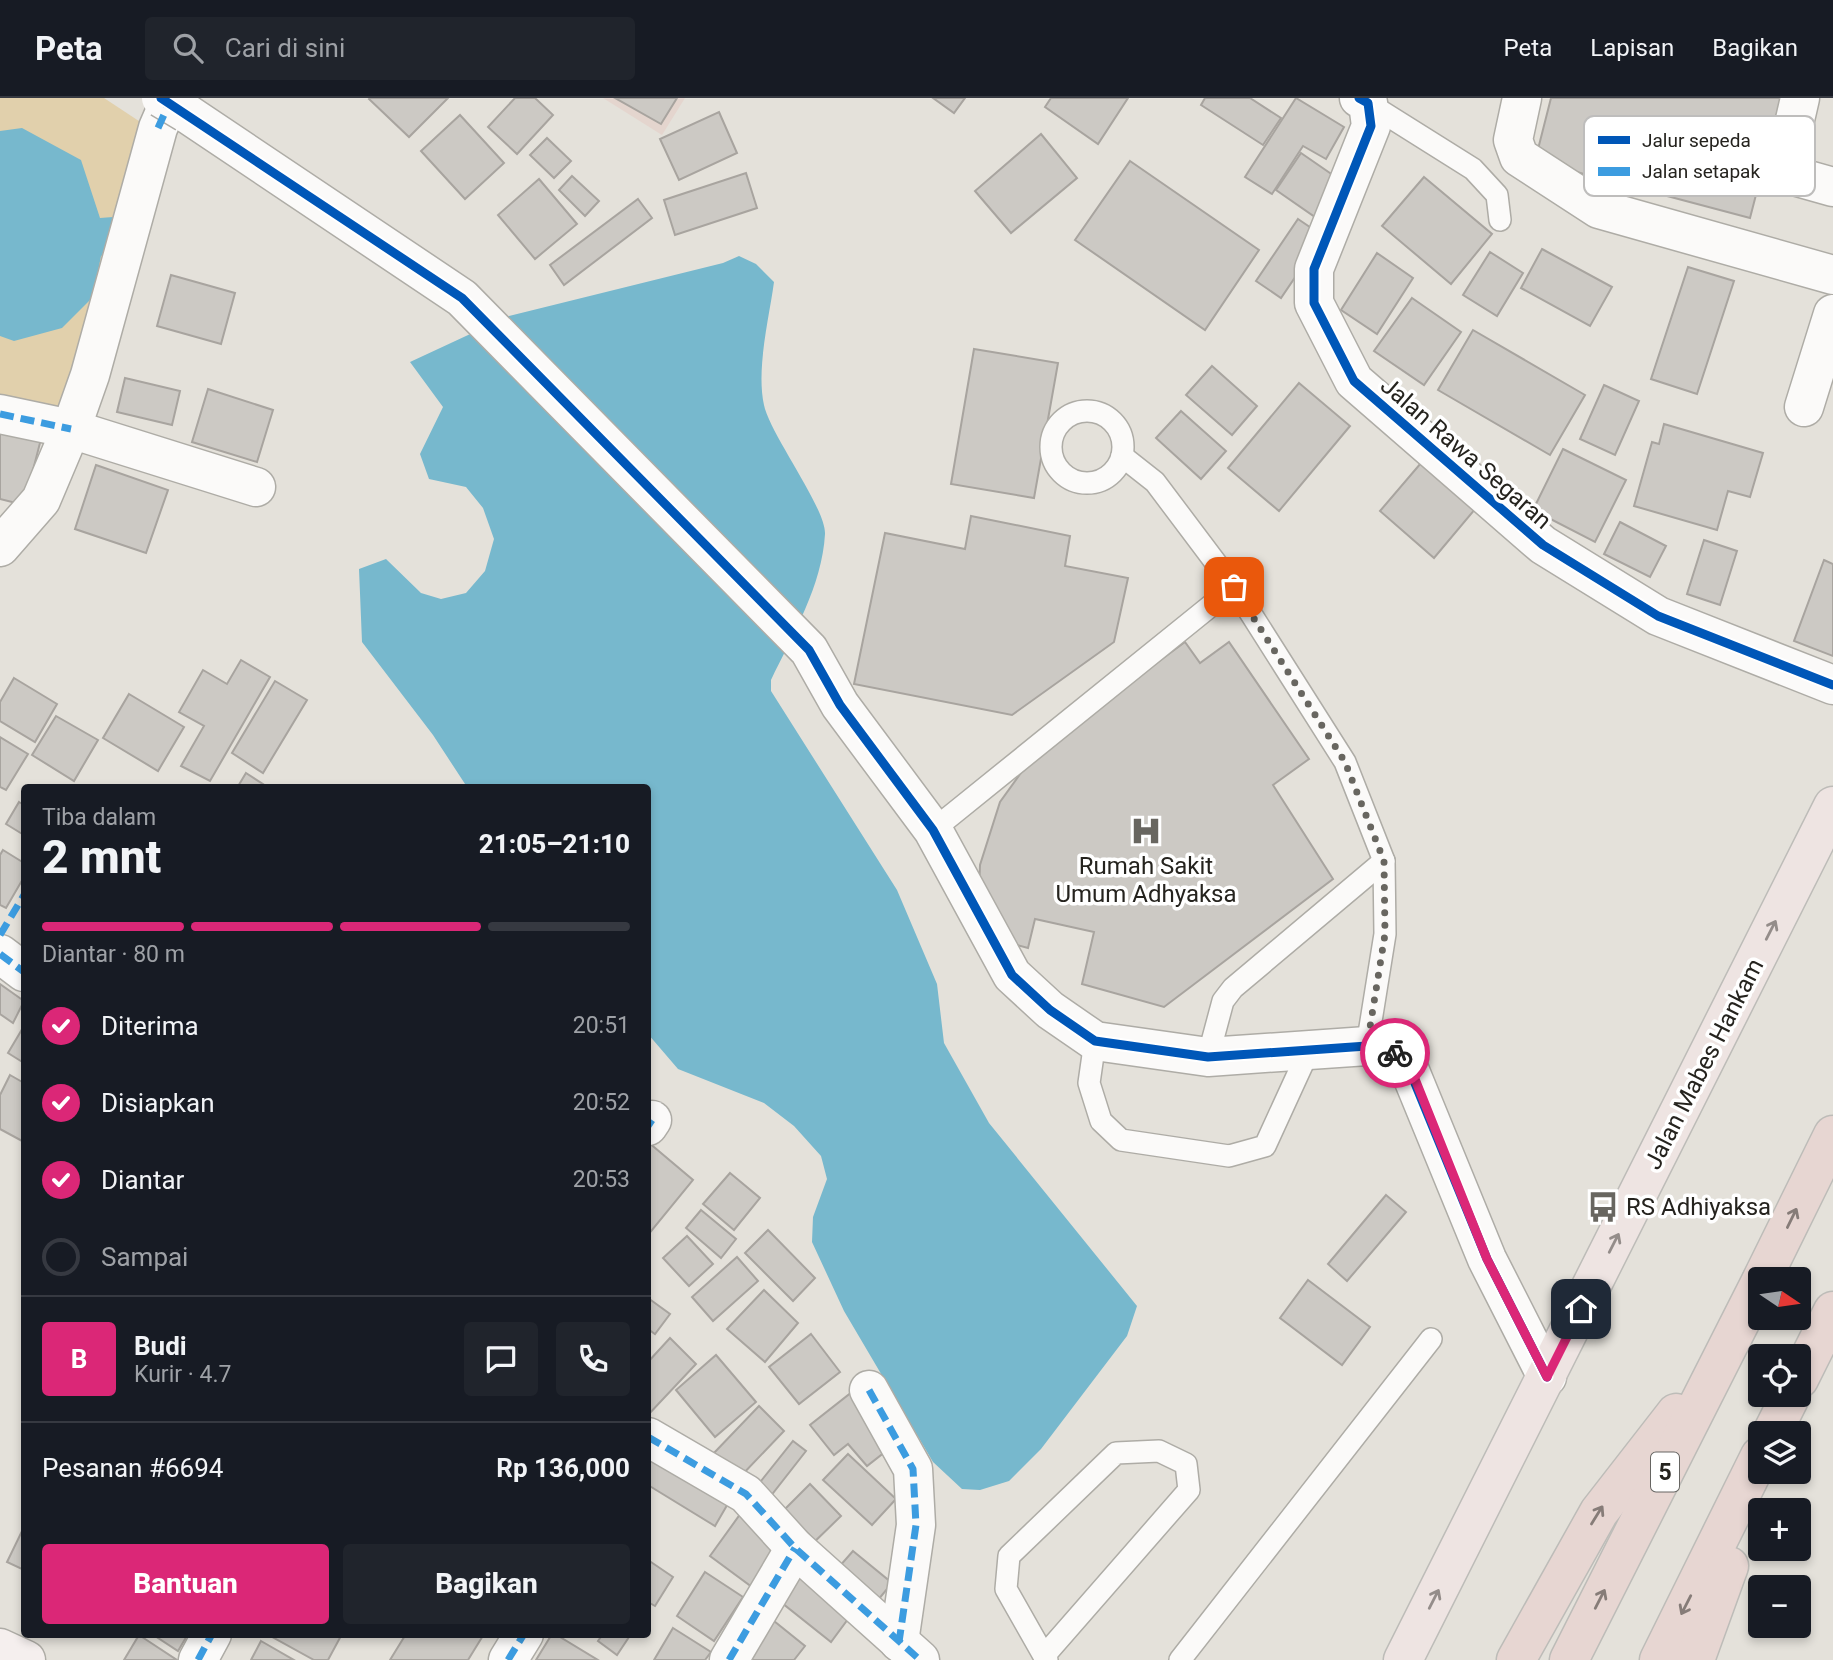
<!DOCTYPE html>
<html lang="id">
<head>
<meta charset="utf-8">
<style>
	:root { --surface:#171b24; --page:#20242c; --text:#f1f3f6; --muted:#9ea1a6; --line:#363941; --accent:#db2777 }
	body { margin:0; font-family:Roboto,sans-serif; background:var(--page); color:var(--text); height:100vh; display:flex; flex-direction:column; font-size:26px; white-space:nowrap }
	* { box-sizing:border-box; margin:0 }
	p { font-size:23px; color:var(--muted) }
	.icon { flex:none; width:38px; height:38px; fill:none; stroke:currentColor; stroke-width:2; stroke-linecap:round; stroke-linejoin:round }
	.map { position:relative; flex:1; overflow:hidden }
	.details { position:absolute; left:21px; top:686px; width:630px; height:854px; display:flex; flex-direction:column; background:var(--surface); border-radius:7px; box-shadow:0 4px 10px #0003 }
	.details>* { flex:none }
	.needle { width:46px; rotate:103deg }
	.buttons { position:absolute; left:1748px; top:1169px; display:grid; gap:14px }
	.buttons a { display:grid; place-items:center; width:63px; height:63px; border-radius:7px; background:var(--surface); box-shadow:0 4px 10px #0003; font-size:35px }
	.pin { position:absolute; display:grid; place-items:center; width:60px; height:60px; color:#fff; margin:-30px; border-radius:14px; box-shadow:0 4px 10px #0006 }
	.courier { position:absolute; display:grid; place-items:center; width:70px; height:70px; margin:-35px; border:5px solid #db2777; border-radius:50%; background:#fff; color:#222; box-shadow:0 2px 9px #0007 }
	.overview em { font-style:normal; font-weight:800 }
	.overview div { display:flex; flex-direction:column-reverse }
	.overview { display:flex; align-items:center; justify-content:space-between; height:119px; padding:0 21px }
	h1 { font-size:46px; font-weight:800; line-height:52px }
	.bar { display:grid; grid-template-columns:repeat(4,1fr); gap:10px 7px; align-content:center; height:84px; padding:0 21px }
	.bar i { height:9px; border-radius:5px; background:var(--line) }
	.bar .selected { background:var(--accent) }
	.bar p { grid-column:span 4 }
	.line { display:flex; align-items:center; gap:18px; padding:0 21px; border-top:2px solid var(--line) }
	.line div { flex:1 }
	.round { display:grid; place-items:center; flex:none; width:74px; height:74px; border-radius:7px; background:var(--page) }
	ol { padding:0 21px; list-style:none }
	li { display:flex; align-items:center; gap:21px; height:77px }
	li p { margin-inline-start:auto }
	li .icon { padding:7px; border-radius:50%; background:var(--accent); color:#fff; stroke-width:4 }
	li:last-child { color:var(--muted) }
	li i { width:38px; height:38px; border:4px solid var(--line); border-radius:50% }
	.cta { display:flex; gap:14px; margin-top:auto; padding:14px 21px }
	.cta a { flex:1; height:80px; border-radius:7px; background:var(--accent); color:#fff; font-size:28px; font-weight:800; line-height:80px; text-align:center }
	.cta a+a { background:var(--page); color:var(--text) }
	header { display:flex; align-items:center; gap:42px; box-sizing:border-box; height:98px; padding:0 35px; background:var(--surface); border-bottom:2px solid var(--line) }
	header strong { font-size:33px }
	nav { display:flex; gap:38px; margin-inline-start:auto; font-size:24px }
	.search { width:490px; height:63px; background:var(--page); display:flex; align-items:center; gap:18px; box-sizing:border-box; padding:0 24px; border-radius:7px; color:var(--muted); font-size:26px }
	.map>svg:first-child { display:block }
	.education { fill:#e4d5ce }
	.green { fill:#e1d0ac }
	.water { fill:#77b8cd }
	.building { fill:#ccc9c4; stroke:#a8a49f; stroke-width:2 }
	.lines { fill:none; stroke-linecap:round; stroke-linejoin:round }
	.lane-casing { stroke:#aeaca6; stroke-width:24 }
	.street-casing { stroke:#aeaca6; stroke-width:41 }
	.secondary-casing { stroke:#aeaca6; stroke-width:41 }
	.primary-casing { stroke:#bdbcb8; stroke-width:41 }
	.highway-casing { stroke:#bdbcb8; stroke-width:41 }
	.lane { stroke:#fbfaf9; stroke-width:21 }
	.street { stroke:#fbfaf9; stroke-width:38 }
	.secondary { stroke:#f5efee; stroke-width:38 }
	.primary { stroke:#eee4e2; stroke-width:38 }
	.highway { stroke:#e7d6d2; stroke-width:38 }
	.street-bridge-casing { stroke:#aeaca6; stroke-width:41; stroke-linecap:butt }
	.street-bridge { stroke:#fbfaf9; stroke-width:38 }
	.quiet { stroke:#3c9ce0; stroke-width:7; stroke-dasharray:14 7; stroke-linecap:butt }
	.cycleway-casing { stroke:#fff; stroke-width:13 }
	.cycleway { stroke:#0057b8; stroke-width:9 }
	.oneway { stroke:#948d8a }
	.oneway2 { stroke:#867c78 }
	.done { stroke:#686660; stroke-width:7; stroke-dasharray:0 12.6 }
	.route { stroke:#db2777; stroke-width:9 }
	.labels { text-anchor:middle; stroke-width:7; stroke-linejoin:round; paint-order:stroke }
	.shield { fill:#fff; stroke:#666562; stroke-width:2 }
	.shield-label { font-size:23px; font-weight:bold; fill:#25231e }
	.street-label { font-size:24px; fill:#25231e; stroke:#fff }
	.poi-label { font-size:24px; fill:#25231e; stroke:#fff }
	.key { fill:#fff; stroke:#bebdbc; stroke-width:2 }
	.key-label { font-size:19px; fill:#25231e }
</style>
</head>
<body>
<header>
<strong>Peta</strong>
<div class="search"><svg class="icon" aria-label="search" viewBox="0 0 24 24"><circle cx="10" cy="10" r="6"/><path d="M15 15l6 6"/></svg>Cari di sini</div>
<nav><a>Peta</a><a>Lapisan</a><a>Bagikan</a></nav>
</header>
<div class="map">
<svg width="1833" height="1562" viewBox="0 0 1833 1562">
	<rect width="100%" height="100%" fill="#e4e1da"/>
	<path class="education" d="M603 0H685L662 37Z"/>
	<path class="green" d="M0 0H104L151 31 77 340 0 315Z"/>
	<g class="water">
		<path d="M22 30 81 62 100 120 113 119 115 150 101 158 93 199 62 230 14 243 0 238V33Z"/>
		<path d="M739 158 756 166 774 184C769 221 755 275 765 311 775 343 826 411 825 436 822 488 793 536 771 582V593L897 792 937 886 944 945 989 1025 1137 1208 1127 1238 1041 1351 1009 1383 980 1392 962 1391 933 1364 844 1213 812 1144 813 1119 827 1081 821 1058 794 1028 764 1005 678 971 648 936V690L467 689 433 637 362 544 359 471 386 461 421 495 441 501 466 495 485 473 494 441 483 410 466 389 429 381 420 356 443 309 410 264 509 218 723 165Z"/>
	</g>
	<g class="building">
		<path d="M448 0 409 39 369 1 370 0Z"/>
		<path d="M515 0H535L553 17 517 56 488 29Z"/>
		<path d="M615 0H677L661 26Z"/>
		<path d="M933 0H965L954 15Z"/>
		<path d="M1051 0H1128L1098 46 1045 9Z"/>
		<path d="M1205 0H1250L1281 20 1263 47 1201 7Z"/>
		<path d="M1296 0 1344 29 1326 61 1303 48 1272 96 1245 79Z"/>
		<path d="M1551 0H1781L1750 120 1535 63Z"/>
		<path d="M719 14 737 55 679 82 660 41Z"/>
		<path d="M460 17 504 65 465 101 421 53Z"/>
		<path d="M1041 36 1077 80 1011 135 975 93Z"/>
		<path d="M547 40 571 63 554 80 530 57Z"/>
		<path d="M1301 55 1340 82 1315 119 1276 92Z"/>
		<path d="M1130 63 1259 152 1205 232 1075 142Z"/>
		<path d="M746 75 757 110 675 137 664 102Z"/>
		<path d="M572 78 599 103 585 118 559 92Z"/>
		<path d="M1424 79 1492 136 1451 186 1382 128Z"/>
		<path d="M539 81 577 126 535 161 498 117Z"/>
		<path d="M638 101 652 120 564 187 550 167Z"/>
		<path d="M1298 121 1323 138 1281 200 1256 183Z"/>
		<path d="M1542 151 1612 189 1590 228 1521 190Z"/>
		<path d="M1490 154 1523 175 1497 218 1463 197Z"/>
		<path d="M1377 155 1413 180 1377 236 1341 212Z"/>
		<path d="M1688 169 1734 183 1697 296 1651 281Z"/>
		<path d="M171 177 235 195 221 246 157 228Z"/>
		<path d="M1412 200 1461 234 1424 287 1374 253Z"/>
		<path d="M1473 232 1585 297 1550 357 1438 292Z"/>
		<path d="M974 251 1058 265 1034 400 951 386Z"/>
		<path d="M1212 268 1257 308 1232 337 1186 297Z"/>
		<path d="M125 280 180 293 172 327 117 314Z"/>
		<path d="M1299 285 1350 328 1279 413 1228 370Z"/>
		<path d="M1604 287 1639 303 1615 357 1580 341Z"/>
		<path d="M208 291 273 312 257 364 192 344Z"/>
		<path d="M1181 313 1226 353 1201 381 1156 340Z"/>
		<path d="M1664 326 1763 355 1750 399 1728 393 1717 432 1634 408 1652 344 1659 346Z"/>
		<path d="M0 330 41 341 24 407 0 401Z"/>
		<path d="M1563 351 1626 382 1595 444 1533 412Z"/>
		<path d="M1427 358 1481 404 1434 460 1380 413Z"/>
		<path d="M96 367 168 392 146 455 75 431Z"/>
		<path d="M971 418 1070 438 1065 468 1128 480 1114 544 1012 617 854 586 885 435 965 451Z"/>
		<path d="M1620 424 1666 448 1650 479 1604 456Z"/>
		<path d="M1704 442 1737 453 1720 507 1687 496Z"/>
		<path d="M1824 462 1833 466V558L1794 543Z"/>
		<path d="M1185 544 1200 565 1229 544 1309 661 1273 687 1333 781 1164 909 1082 886 1094 834 1035 821 1028 850 1002 843 979 795 980 767 1000 704 1028 665 1047 646Z"/>
		<path d="M241 562 270 579 210 683 181 668 204 628 179 614 203 572 227 586Z"/>
		<path d="M14 580 57 606 35 644 0 623V604Z"/>
		<path d="M275 583 307 602 263 675 232 655Z"/>
		<path d="M129 596 184 629 158 673 103 640Z"/>
		<path d="M56 618 98 642 74 683 32 657Z"/>
		<path d="M0 639 28 656 6 692 0 689Z"/>
		<path d="M246 675 269 690H237Z"/>
		<path d="M19 704 24 707V737L6 726Z"/>
		<path d="M3 752 24 765V779L6 810 0 807V757Z"/>
		<path d="M0 886 24 903 13 925 0 916Z"/>
		<path d="M24 928V965L8 955Z"/>
		<path d="M10 977 24 985V1044L0 1031V997Z"/>
		<path d="M648 1044 693 1082 648 1137Z"/>
		<path d="M730 1075 760 1100 734 1132 703 1106Z"/>
		<path d="M1386 1097 1406 1114 1347 1183 1328 1166Z"/>
		<path d="M701 1112 736 1141 721 1160 686 1130Z"/>
		<path d="M768 1132 815 1180 793 1203 745 1155Z"/>
		<path d="M687 1138 713 1166 689 1188 663 1160Z"/>
		<path d="M737 1159 758 1183 713 1223 692 1199Z"/>
		<path d="M1308 1182 1370 1229 1342 1267 1280 1220Z"/>
		<path d="M764 1192 798 1225 765 1264 727 1231Z"/>
		<path d="M648 1200 670 1216 655 1236 648 1231Z"/>
		<path d="M811 1236 840 1274 799 1306 769 1269Z"/>
		<path d="M670 1240 696 1266 648 1317V1264Z"/>
		<path d="M716 1257 756 1304 715 1339 676 1292Z"/>
		<path d="M852 1294 895 1346 867 1368 848 1346 834 1357 810 1327Z"/>
		<path d="M759 1308 784 1333 739 1380 713 1356Z"/>
		<path d="M793 1343 806 1353 766 1404 753 1393Z"/>
		<path d="M848 1356 896 1401 872 1427 823 1382Z"/>
		<path d="M648 1358 733 1397 715 1428 648 1387Z"/>
		<path d="M810 1386 841 1418 807 1451 776 1420Z"/>
		<path d="M741 1415 783 1446 752 1489 710 1458Z"/>
		<path d="M24 1429V1472L7 1464Z"/>
		<path d="M853 1453 892 1485 878 1502 838 1470Z"/>
		<path d="M648 1462 673 1479 655 1508 648 1504Z"/>
		<path d="M705 1474 743 1499 714 1543 677 1518Z"/>
		<path d="M797 1475 851 1517 831 1544 777 1501Z"/>
		<path d="M769 1519 805 1548 794 1562H752L741 1553Z"/>
		<path d="M673 1530 711 1554 705 1562H654Z"/>
		<path d="M152 1536H188L178 1553Z"/>
		<path d="M267 1536H342L328 1562H314Z"/>
		<path d="M406 1536H484L468 1562H390Z"/>
		<path d="M552 1536H555L598 1562H536Z"/>
		<path d="M603 1536H631L617 1557 598 1543Z"/>
		<path d="M139 1537 177 1562H124Z"/>
		<path d="M261 1543 294 1562H251Z"/>
	</g>
	<g class="lines">
		<defs>
			<g id="lane">
				<path d="M1368 5 1473 71 1497 97 1500 122"/>
				<circle cx="1087" cy="349" r="36"/>
				<path d="M1122 358 1155 384 1234 489 1345 664 1384 763 1385 836 1367 948"/>
				<path d="M933 732 1234 489"/>
				<path d="M1095 943 1089 985 1101 1023 1121 1042 1229 1058 1265 1048 1309 952"/>
				<path d="M1208 959 1223 903 1233 890 1384 763"/>
				<path d="M1044 1558 1189 1392 1186 1366 1159 1353 1116 1355 1009 1458 1006 1491 1044 1558 1047 1562"/>
				<path d="M1180 1562 1431 1241"/>
			</g>
			<g id="street">
				<path d="M1359 0 1368 5 1371 28 1314 171V205L1354 283 1543 447 1658 518 1833 587"/>
				<path d="M1522 0 1513 42 1519 59 1599 111 1833 177"/>
				<path d="M1800 0 1786 61 1794 78 1833 89"/>
				<path d="M186 15 462 200 809 552 840 607 933 732 1012 877 1050 912 1095 943 1208 959 1367 948 1391 952 1405 961 1487 1161 1547 1279"/>
				<path d="M1804 309 1833 216"/>
				<path d="M0 316 71 331 256 389"/>
				<path d="M0 449 41 402 71 331 90 277 158 30 171 0"/>
				<path d="M0 856 24 874"/>
				<path d="M648 1028 652 1022"/>
				<path d="M869 1292 913 1371 916 1427 899 1544"/>
				<path d="M648 1339 746 1396 795 1450 920 1562"/>
				<path d="M198 1562 212 1536"/>
				<path d="M508 1562 524 1536"/>
				<path d="M729 1562 795 1450"/>
			</g>
			<path id="secondary" d="M0 1550 26 1562"/>
			<path id="primary" d="M1403 1562 1833 708"/>
			<g id="highway">
				<path d="M1762 1181 1833 1037"/>
				<path d="M1799 1281 1833 1213"/>
				<path d="M1772 1335 1791 1297"/>
				<path d="M1516 1562 1599 1414 1676 1315"/>
				<path d="M1569 1562 1760 1185"/>
				<path d="M1659 1562 1760 1358"/>
				<path d="M1695 1562 1729 1468"/>
			</g>
		</defs>
		<use href="#lane" class="lane-casing"/>
		<use href="#street" class="street-casing"/>
		<use href="#secondary" class="secondary-casing"/>
		<use href="#primary" class="primary-casing"/>
		<use href="#highway" class="highway-casing"/>
		<use href="#lane" class="lane"/>
		<use href="#street" class="street"/>
		<use href="#secondary" class="secondary"/>
		<use href="#primary" class="primary"/>
		<use href="#highway" class="highway"/>
		<defs>
			<path id="street-bridge" d="M161 0 186 15"/>
		</defs>
		<use href="#street-bridge" class="street-bridge-casing"/>
		<use href="#street-bridge" class="street-bridge"/>
		<g class="quiet">
			<path d="M158 30 171 1"/>
			<path d="M0 316 71 331"/>
			<path d="M0 837 24 797"/>
			<path d="M0 856 24 874"/>
			<path d="M648 1028 652 1022"/>
			<path d="M869 1292 913 1371 916 1427 899 1544"/>
			<path d="M648 1339 746 1396 795 1450 920 1562"/>
			<path d="M198 1562 212 1536"/>
			<path d="M508 1562 524 1536"/>
			<path d="M729 1562 795 1450"/>
		</g>
		<defs>
			<g id="cycleway">
				<path d="M161 0 462 200 809 552 840 607 933 732 1012 877 1050 912 1095 943 1208 959 1367 948 1391 952 1405 961 1487 1161 1547 1279"/>
				<path d="M1359 0 1368 5 1371 28 1314 171V205L1354 283 1543 447 1658 518 1833 587"/>
			</g>
		</defs>
		<use href="#cycleway" class="cycleway-casing"/>
		<use href="#cycleway" class="cycleway"/>
	</g>
	<defs><path id="oneway-shaft" d="M-6 0H5M1.5-3L5.5 0L1.5 3" fill="none" stroke-width="1.6" stroke-linecap="round" stroke-linejoin="round" transform="scale(1.75)"/></defs>
	<g class="oneway">
		<use href="#oneway-shaft" transform="translate(1771 832) rotate(-63)"/>
		<use href="#oneway-shaft" transform="translate(1614 1145) rotate(-63)"/>
		<use href="#oneway-shaft" transform="translate(1434 1501) rotate(-63)"/>
	</g>
	<g class="oneway2">
		<use href="#oneway-shaft" transform="translate(1792 1120) rotate(-64)"/>
		<use href="#oneway-shaft" transform="translate(1597 1417) rotate(-58)"/>
		<use href="#oneway-shaft" transform="translate(1600 1501) rotate(-63)"/>
		<use href="#oneway-shaft" transform="translate(1686 1507) rotate(117)"/>
	</g>
	<g class="lines">
		<path class="done" d="M1234 489 1345 664 1384 763 1385 836 1367 948 1395 955"/>
		<path class="route" d="M1395 955 1405 961 1413 976 1487 1161 1547 1279 1581 1211"/>
	</g>
	<defs>
		<symbol id="hospital-bare" viewBox="-9 -9 18 18"><path d="M-5-5h3v3.5h4V-5h3V5h-3V1.5h-4V5h-3Z" fill="#686660" stroke="#fff" stroke-width="2.5" paint-order="stroke"/></symbol>
		<symbol id="bus-bare" viewBox="-9 -9 18 18"><path d="M-5-6H5V4H4V6H2V4H-2V6H-4V4H-5ZM-3.5-4V0h7V-4ZM-3.5 1.2v1.5H-2V1.2ZM2 1.2v1.5H3.5V1.2Z" fill="#686660" stroke="#fff" stroke-width="2.5" paint-order="stroke"/></symbol>
	</defs>
	<g fill-rule="evenodd">
		<use href="#hospital-bare" x="1124" y="711" width="44" height="44"/>
		<use href="#bus-bare" x="1581" y="1087" width="44" height="44"/>
	</g>
	<g class="labels">
		<rect class="shield" x="1651" y="1354.5" width="28" height="39" rx="5"/>
		<g class="shield-label">
			<text x="1665" y="1382">5</text>
		</g>
		<g class="street-label">
			<text transform="translate(1466 355) rotate(41)" y="8">Jalan Rawa Segaran</text>
			<text transform="translate(1704 966) rotate(-63)" y="8">Jalan Mabes Hankam</text>
		</g>
		<g class="poi-label">
			<text x="1146" y="776">Rumah Sakit<tspan x="1146" dy="28">Umum Adhyaksa</tspan></text>
			<text x="1626" y="1117" text-anchor="start">RS Adhiyaksa</text>
		</g>
	</g>
	<rect x="1584" y="18" width="231" height="80" rx="10" class="key"/>
	<rect x="1598" y="38" width="32" height="8" fill="#0057b8"/>
	<rect x="1598" y="69" width="32" height="9" fill="#3c9ce0"/>
	<g class="key-label">
		<text x="1642" y="49">Jalur sepeda</text>
		<text x="1642" y="80">Jalan setapak</text>
	</g>
</svg>
<div class="buttons">
<a><svg class="needle" viewBox="-14 -14 28 28"><path d="M0-13l5 13h-10z" fill="#e53935"/><path d="M0 13l5-13h-10z" fill="#9ea1a6"/></svg></a>
<a><svg class="icon" aria-label="locate" viewBox="0 0 24 24"><circle cx="12" cy="12" r="6"/><path d="M12 2v4M12 18v4M2 12h4M18 12h4"/></svg></a>
<a><svg class="icon" aria-label="layers" viewBox="0 0 24 24"><path d="M12 4l9 5-9 5-9-5zM3 14l9 5 9-5"/></svg></a>
<a>+</a>
<a>−</a>
</div>
<div class="pin" style="left:1234px;top:489px;background:#ea580c"><svg class="icon" aria-label="bag" viewBox="0 0 24 24"><path d="M5 8h14l-1 12H6zM9 8a3 3 0 0 1 6 0"/></svg></div>
<div class="pin" style="left:1581px;top:1211px;background:#1f2937"><svg class="icon" aria-label="home" viewBox="0 0 24 24"><path d="M3 11l9-7 9 7M6 9v11h12V9"/></svg></div>
<div class="courier" style="left:1395px;top:955px"><svg class="icon" aria-label="bike" viewBox="0 0 24 24"><circle cx="6" cy="16" r="4"/><circle cx="18" cy="16" r="4"/><path d="M6 16l4-8h5l3 8M10 8l3 8H6M13 5h3"/></svg></div>
<section class="details">
<div class="overview"><div><h1>2 mnt</h1><p>Tiba dalam</p></div><em>21:05–21:10</em></div>
<div class="bar"><i class="selected"></i><i class="selected"></i><i class="selected"></i><i></i><p>Diantar · 80 m</p></div>
<ol>
<li><svg class="icon" aria-label="check" viewBox="0 0 24 24"><path d="M5 12l5 5 9-10"/></svg>Diterima<p>20:51</p></li>
<li><svg class="icon" aria-label="check" viewBox="0 0 24 24"><path d="M5 12l5 5 9-10"/></svg>Disiapkan<p>20:52</p></li>
<li><svg class="icon" aria-label="check" viewBox="0 0 24 24"><path d="M5 12l5 5 9-10"/></svg>Diantar<p>20:53</p></li>
<li><i></i>Sampai</li>
</ol>
<div class="line" style="height:126px"><b class="round" style="background:var(--accent);color:#fff">B</b><div><b>Budi</b><p>Kurir · 4.7</p></div><a class="round"><svg class="icon" aria-label="chat" viewBox="0 0 24 24"><path d="M4 5h16v11H9l-5 4z"/></svg></a><a class="round"><svg class="icon" aria-label="phone" viewBox="0 0 24 24"><path d="M5 4h4l2 5-3 2q2 4 5 5l2-3 5 2v4C11 20 4 13 5 4z"/></svg></a></div>
<div class="line" style="height:91px"><div>Pesanan #6694</div><b>Rp 136,000</b></div>
<div class="cta"><a>Bantuan</a><a>Bagikan</a></div>
</section>
</div>
</body>
</html>
